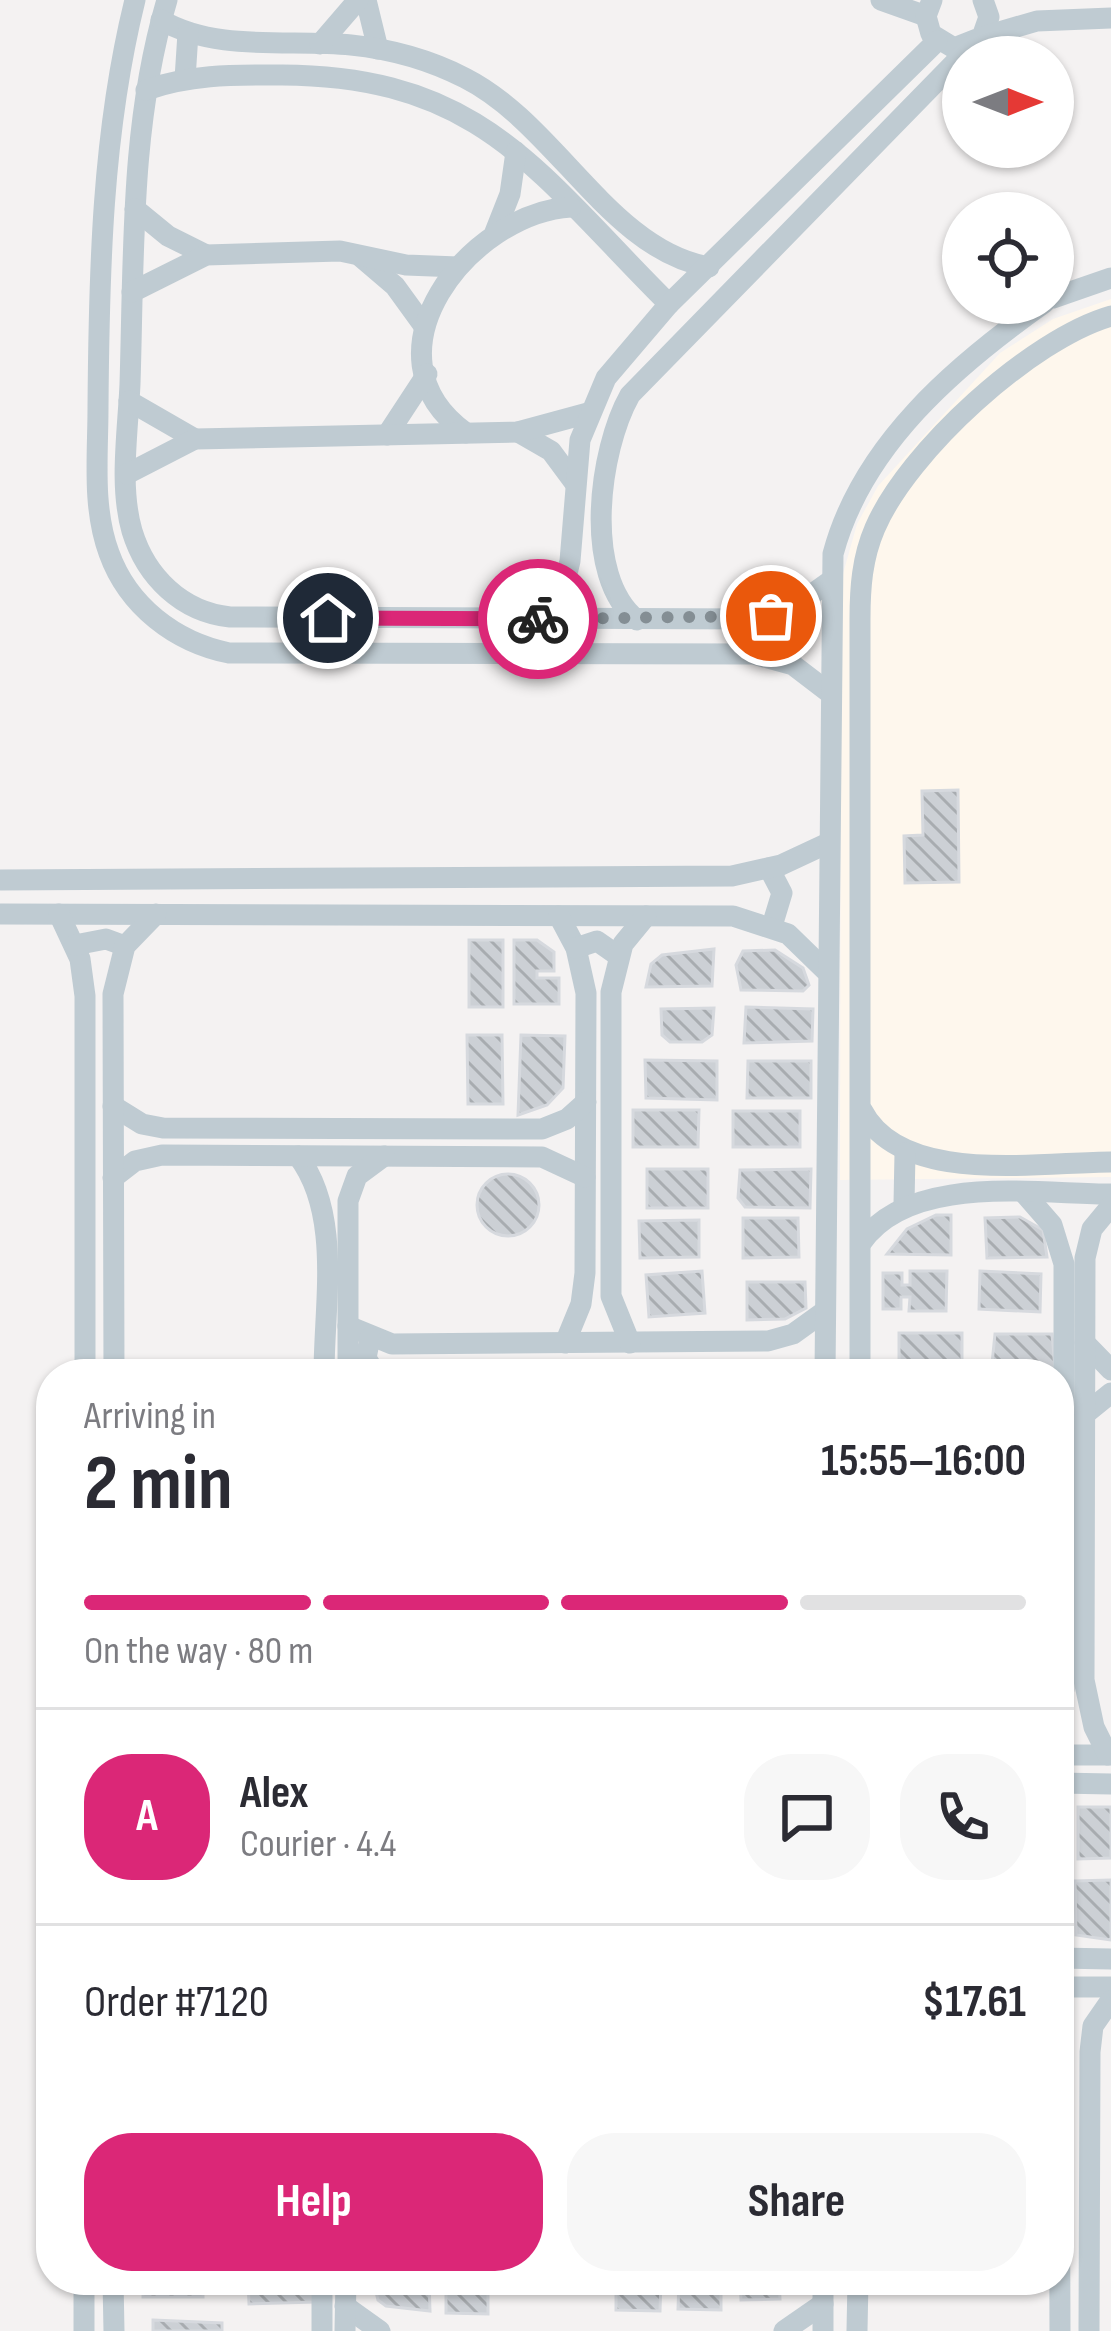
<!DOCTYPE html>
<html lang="en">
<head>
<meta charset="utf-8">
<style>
	:root { --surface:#fff; --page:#f7f7f7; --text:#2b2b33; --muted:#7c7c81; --line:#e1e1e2; --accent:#db2777 }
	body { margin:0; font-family:"Sofia Sans Condensed",sans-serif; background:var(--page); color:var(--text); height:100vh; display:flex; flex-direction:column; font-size:45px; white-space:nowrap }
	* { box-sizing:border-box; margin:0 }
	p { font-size:39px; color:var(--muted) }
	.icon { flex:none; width:66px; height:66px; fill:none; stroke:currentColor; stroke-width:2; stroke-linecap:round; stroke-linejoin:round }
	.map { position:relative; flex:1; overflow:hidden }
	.sheet { position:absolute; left:36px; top:1359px; width:1038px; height:936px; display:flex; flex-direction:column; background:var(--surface); border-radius:48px; box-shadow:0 3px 9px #0004 }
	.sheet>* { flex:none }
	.needle { width:78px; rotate:90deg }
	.tools { position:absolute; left:942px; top:36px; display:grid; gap:24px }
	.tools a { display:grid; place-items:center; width:132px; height:132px; border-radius:50%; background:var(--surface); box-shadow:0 3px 9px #0004; font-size:60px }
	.pin { position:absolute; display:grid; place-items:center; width:102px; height:102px; color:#fff; margin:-51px; border:6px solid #fff; border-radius:50%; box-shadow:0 3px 12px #0007 }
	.courier { position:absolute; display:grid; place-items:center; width:120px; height:120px; margin:-60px; border:9px solid #db2777; border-radius:50%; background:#fff; color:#222; box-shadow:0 3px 15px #0007 }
	.headline em { font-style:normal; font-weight:700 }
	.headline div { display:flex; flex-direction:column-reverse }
	.headline { display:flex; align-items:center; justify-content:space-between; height:204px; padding:0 48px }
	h1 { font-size:78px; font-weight:700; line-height:90px }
	.bar { display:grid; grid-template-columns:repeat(4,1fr); gap:18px 12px; align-content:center; height:144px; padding:0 48px }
	.bar i { height:15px; border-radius:9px; background:var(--line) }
	.bar .selected { background:var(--accent) }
	.bar p { grid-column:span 4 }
	.line { display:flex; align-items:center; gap:30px; padding:0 48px; border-top:3px solid var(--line) }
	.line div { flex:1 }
	.round { display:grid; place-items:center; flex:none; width:126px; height:126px; border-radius:48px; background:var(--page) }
	.primary-button { display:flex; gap:24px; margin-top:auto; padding:24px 48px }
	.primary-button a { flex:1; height:138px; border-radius:48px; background:var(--accent); color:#fff; font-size:48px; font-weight:700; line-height:138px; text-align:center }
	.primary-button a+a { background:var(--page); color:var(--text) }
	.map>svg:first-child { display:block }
	.commercial { fill:#fef7ed }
	.building { fill:url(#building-back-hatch); stroke:#d6d9de; stroke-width:3 }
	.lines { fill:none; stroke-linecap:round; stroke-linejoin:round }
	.street { stroke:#bfcbd2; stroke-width:21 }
	.done { stroke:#848e94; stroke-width:12; stroke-dasharray:0 21.6 }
	.route { stroke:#db2777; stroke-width:15 }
</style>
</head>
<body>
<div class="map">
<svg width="1111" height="2331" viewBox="0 0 1111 2331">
	<defs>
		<pattern id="building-back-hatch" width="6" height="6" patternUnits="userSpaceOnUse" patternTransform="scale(3)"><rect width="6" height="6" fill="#ccd0d5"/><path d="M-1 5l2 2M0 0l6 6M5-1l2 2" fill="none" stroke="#a8acb0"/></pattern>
	</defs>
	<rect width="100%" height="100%" fill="#f4f2f2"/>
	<path class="commercial" d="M1111 299V1177L840 1180 841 581 857 524 878 486 1000 353 1053 319Z"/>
	<g class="building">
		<path d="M958 790 959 882 905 883 904 836 923 835 922 791Z"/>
		<rect x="469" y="940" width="34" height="67"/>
		<path d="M514 940H537L554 952V971H537V978H559V1004H514Z"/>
		<path d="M714 949 712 986 646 987 651 964 662 955Z"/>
		<path d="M775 950 803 968 809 985 803 991 741 990 736 965 743 951Z"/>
		<path d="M746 1007 813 1009 812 1041 744 1043Z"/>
		<path d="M714 1008 712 1035 702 1042H670L662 1035 661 1009Z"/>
		<path d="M467 1035H502L503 1104H468Z"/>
		<path d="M521 1035 565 1036 563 1088 547 1105 518 1115Z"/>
		<path d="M645 1060 717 1061V1100L646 1098Z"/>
		<path d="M748 1061H811V1098H747Z"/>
		<path d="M633 1110H699L698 1147H633Z"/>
		<rect x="733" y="1111" width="67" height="36"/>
		<rect x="647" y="1169" width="61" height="39"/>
		<path d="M811 1169 810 1208 745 1207 738 1198 740 1170Z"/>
		<circle cx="508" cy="1205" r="31"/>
		<path d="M936 1215H951V1255L887 1254 907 1229Z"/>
		<path d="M1020 1217 1043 1230 1047 1257 987 1258 985 1218Z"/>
		<path d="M743 1218H798L799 1257 743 1258Z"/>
		<path d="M699 1220V1257L640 1258 639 1221Z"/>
		<path d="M702 1271 705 1313 649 1317 646 1275Z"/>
		<path d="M910 1271H947L946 1311H909L910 1297H901V1309H883V1273H902V1285H910Z"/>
		<path d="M980 1271 1041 1274 1040 1312 979 1309Z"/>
		<path d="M747 1282H805L806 1308 785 1319 747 1320Z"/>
		<rect x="899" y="1333" width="63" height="37"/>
		<path d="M995 1334H1052L1055 1368 991 1373Z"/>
		<path d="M1078 1807H1111V1858L1078 1859Z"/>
		<path d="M1111 1880V1940L1076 1935 1075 1881Z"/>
		<rect x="143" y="2280" width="60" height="17"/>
		<path d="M248 2280H315V2302L249 2304Z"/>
		<path d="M373 2280H429L430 2311 386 2306 378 2300Z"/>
		<path d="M446 2280H488V2314L446 2313Z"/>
		<path d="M616 2280H661L660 2311 616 2310Z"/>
		<path d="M679 2280H721V2310L678 2309Z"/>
		<path d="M740 2280H779L780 2299 741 2300Z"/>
		<path d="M153 2320 222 2323V2331H153Z"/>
	</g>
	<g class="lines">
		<g class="street">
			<path d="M135 0C102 133 99 271 98 408 98 456 92 507 109 553 128 606 175 642 229 653L753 654 793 665 827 691"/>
			<path d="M167 0C130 124 134 256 130 384 128 431 119 486 132 531 146 577 182 612 230 617L754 619 787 612 829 582"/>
			<path d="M366 0 378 49"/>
			<path d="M881 0 926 16"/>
			<path d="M932 0 926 16 931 34 954 48 982 37 989 17 983 0"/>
			<path d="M161 20C216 52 289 39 351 45 390 49 430 60 465 78 556 124 610 250 709 267"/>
			<path d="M982 37 1037 21 1111 18"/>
			<path d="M320 44 358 0"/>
			<path d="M185 79 188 33"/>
			<path d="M146 90C192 74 235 75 282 75 483 76 539 175 669 304"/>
			<path d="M135 209 168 236 206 255"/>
			<path d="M495 232 510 194 516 152"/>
			<path d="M361 257 395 286 424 326"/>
			<path d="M132 292 206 255 340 251 406 265 458 267"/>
			<path d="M1053 298 1111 278"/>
			<path d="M129 401 195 439"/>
			<path d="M518 432 551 451 574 482"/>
			<path d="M466 433C357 355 470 213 571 207"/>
			<path d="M387 435 427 374"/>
			<path d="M127 474 195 439 518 432 588 413"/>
			<path d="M556 619 570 561 580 440 606 378 669 304 937 41"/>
			<path d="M637 620C582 576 599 450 630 395L973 44"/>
			<path d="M787 662V612"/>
			<path d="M769 868 782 893 772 926"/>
			<path d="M0 880 732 876 781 865 826 844"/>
			<path d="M0 914 733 916 788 934 825 970"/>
			<path d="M59 914 80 959 85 996V1374"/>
			<path d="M559 916 576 948 586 993 585 1273 581 1304 565 1343"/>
			<path d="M75 945 106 939 125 946"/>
			<path d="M576 948 597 941 617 955"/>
			<path d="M113 1106 142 1124 163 1128 542 1129 567 1119 586 1102"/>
			<path d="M862 1110C901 1186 1038 1162 1111 1162"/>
			<path d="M298 1156C342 1214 324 1304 324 1374"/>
			<path d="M113 1178 135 1161 162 1155 542 1157 585 1177"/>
			<path d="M1025 1194 1052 1225 1064 1264V1689L1059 1715"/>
			<path d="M904 1204 905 1153"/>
			<path d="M861 1243C909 1173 1035 1194 1111 1194"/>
			<path d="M348 1326 392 1344 768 1341 793 1334 825 1311"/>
			<path d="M370 1338 366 1358 376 1374"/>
			<path d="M630 1343 611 1296V992L623 944 646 916"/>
			<path d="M1085 1343 1111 1370"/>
			<path d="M114 1374 113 994 125 946 156 914"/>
			<path d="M348 1374V1201L357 1176 384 1156"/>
			<path d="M389 1374H778"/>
			<path d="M825 1374 833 554C862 445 955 366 1044 303"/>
			<path d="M860 1374V619C860 588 862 558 875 528 908 451 1031 339 1111 316"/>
			<path d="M1085 1414 1111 1393"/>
			<path d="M1059 1755H1111"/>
			<path d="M1108 1755 1094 1727 1084 1680 1085 1258 1092 1229 1111 1206"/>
			<path d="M1059 1783 1111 1784"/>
			<path d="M1059 1958 1111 1959"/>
			<path d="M1059 1987H1111"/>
			<path d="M1059 2041 1060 2331"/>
			<path d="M113 2280 114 2331"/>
			<path d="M345 2306 380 2331"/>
			<path d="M84 2331V2280"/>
			<path d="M322 2331V2280"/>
			<path d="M345 2331 346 2280"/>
			<path d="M784 2331 823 2304"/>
			<path d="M823 2331V2280"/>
			<path d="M857 2331 858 2280"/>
			<path d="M1089 2331 1090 2052 1093 2026 1111 2000"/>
		</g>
	</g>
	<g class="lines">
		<path class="done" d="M538 619 771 616"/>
		<path class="route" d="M328 618 538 619"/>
	</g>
</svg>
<div class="tools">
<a><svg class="needle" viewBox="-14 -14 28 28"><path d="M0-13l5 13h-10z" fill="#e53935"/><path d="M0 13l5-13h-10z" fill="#7c7c81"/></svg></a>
<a><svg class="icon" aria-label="locate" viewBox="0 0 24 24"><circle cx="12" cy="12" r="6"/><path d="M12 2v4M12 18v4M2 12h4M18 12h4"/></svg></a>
</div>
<div class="pin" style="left:771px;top:616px;background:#ea580c"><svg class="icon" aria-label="bag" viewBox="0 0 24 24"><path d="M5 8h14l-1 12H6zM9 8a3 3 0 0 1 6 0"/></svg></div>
<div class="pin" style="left:328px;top:618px;background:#1f2937"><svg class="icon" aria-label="home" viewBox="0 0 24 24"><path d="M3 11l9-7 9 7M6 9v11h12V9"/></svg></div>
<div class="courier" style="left:538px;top:619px"><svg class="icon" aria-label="bike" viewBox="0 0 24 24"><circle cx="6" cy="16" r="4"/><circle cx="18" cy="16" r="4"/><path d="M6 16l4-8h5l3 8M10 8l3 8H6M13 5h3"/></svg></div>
<section class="sheet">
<div class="headline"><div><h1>2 min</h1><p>Arriving in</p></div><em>15:55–16:00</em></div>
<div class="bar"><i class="selected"></i><i class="selected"></i><i class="selected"></i><i></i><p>On the way · 80 m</p></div>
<div class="line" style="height:216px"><b class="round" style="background:var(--accent);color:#fff">A</b><div><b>Alex</b><p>Courier · 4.4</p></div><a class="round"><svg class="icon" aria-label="chat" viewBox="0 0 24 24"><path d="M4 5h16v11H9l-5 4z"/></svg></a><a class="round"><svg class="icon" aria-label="phone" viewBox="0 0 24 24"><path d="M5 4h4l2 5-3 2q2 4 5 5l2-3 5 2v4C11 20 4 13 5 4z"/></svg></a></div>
<div class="line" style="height:156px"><div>Order #7120</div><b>$17.61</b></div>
<div class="primary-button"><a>Help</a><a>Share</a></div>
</section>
</div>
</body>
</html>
